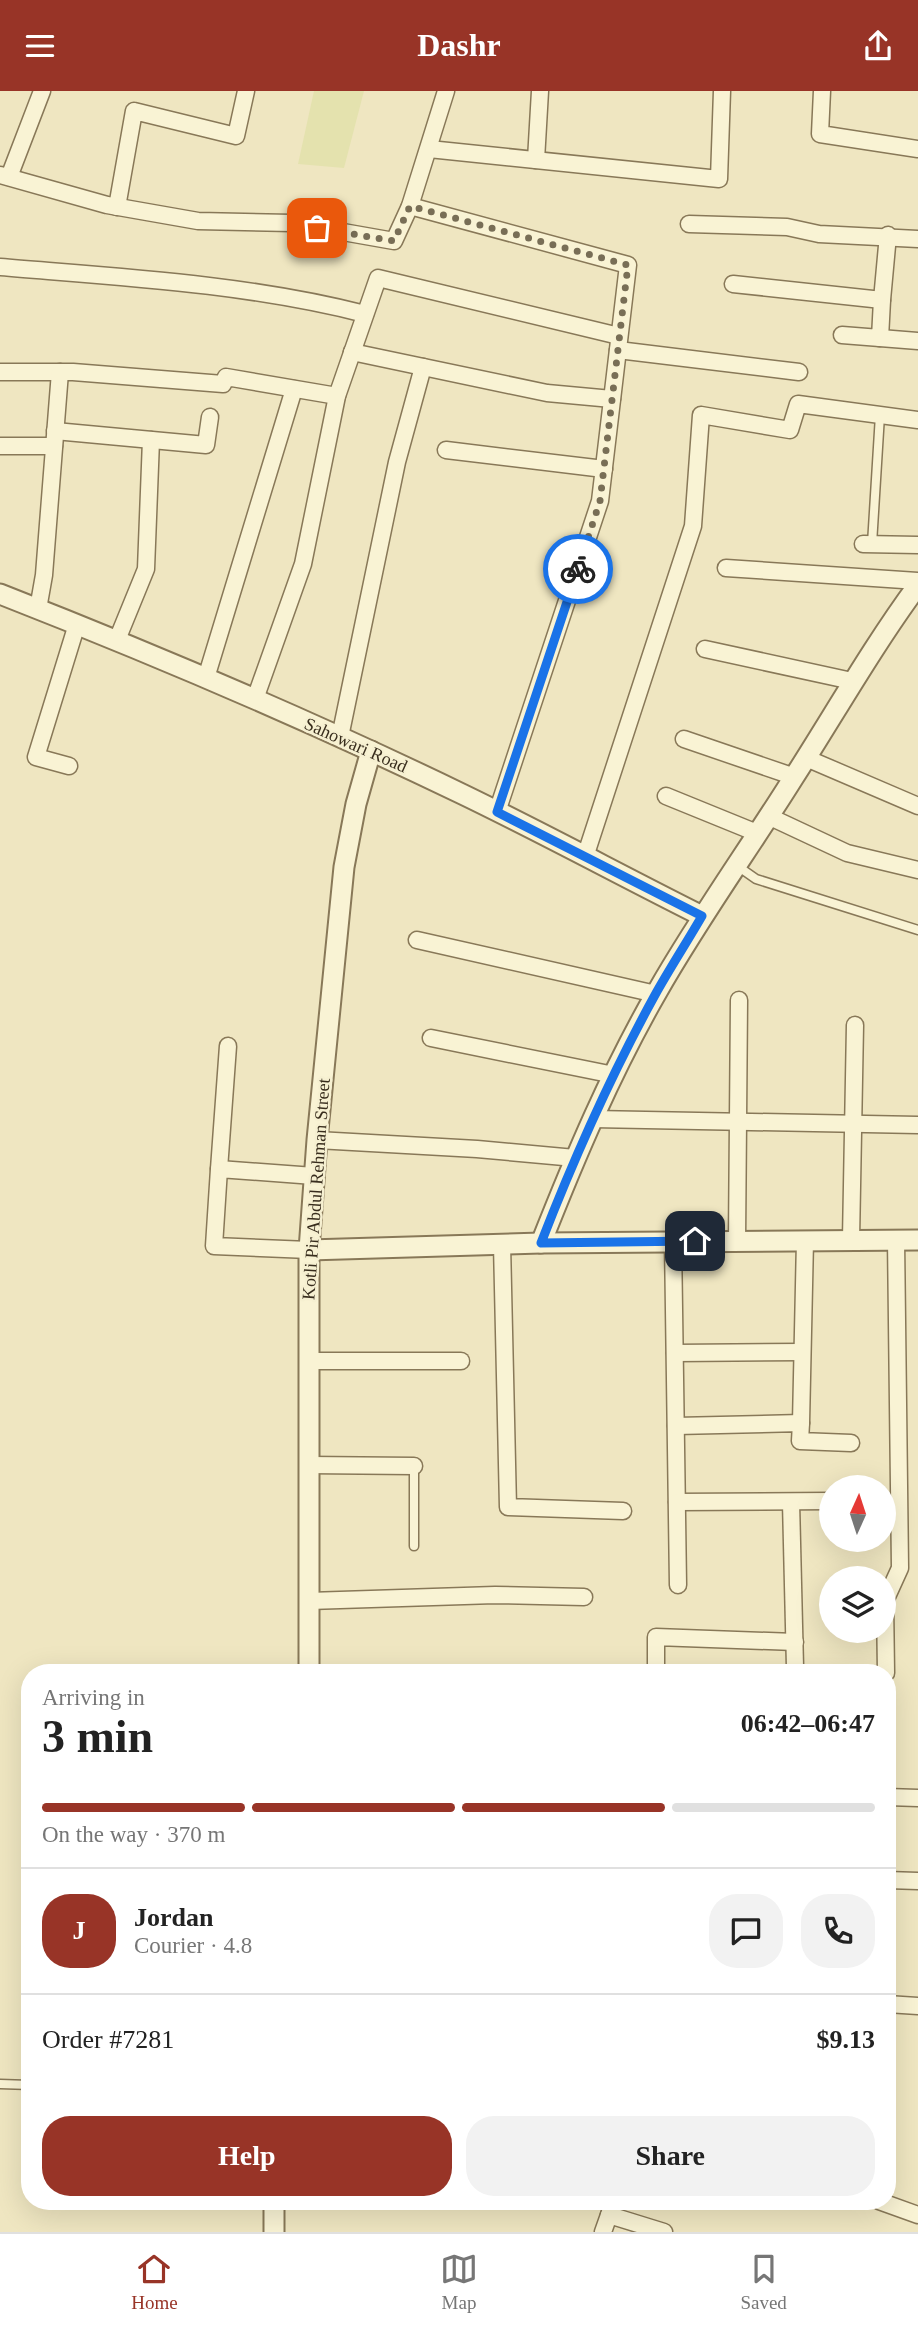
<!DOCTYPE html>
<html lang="en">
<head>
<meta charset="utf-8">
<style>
	:root { --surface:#fff; --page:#f2f2f2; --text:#222; --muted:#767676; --line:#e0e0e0; --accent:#983427 }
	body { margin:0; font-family:Georgia,serif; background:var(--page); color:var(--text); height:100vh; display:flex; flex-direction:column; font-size:26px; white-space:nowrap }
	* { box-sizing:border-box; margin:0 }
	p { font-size:23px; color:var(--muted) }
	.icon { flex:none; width:38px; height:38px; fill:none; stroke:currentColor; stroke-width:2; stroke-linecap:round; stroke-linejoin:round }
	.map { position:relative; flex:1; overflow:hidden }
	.details { position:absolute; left:21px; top:1573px; width:875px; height:546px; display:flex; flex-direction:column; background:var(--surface); border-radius:28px; box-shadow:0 7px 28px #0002 }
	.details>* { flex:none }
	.needle { width:46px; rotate:3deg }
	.fabs { position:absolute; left:819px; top:1384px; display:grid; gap:14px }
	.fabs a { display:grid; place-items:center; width:77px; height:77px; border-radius:50%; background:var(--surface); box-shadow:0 7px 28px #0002; font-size:35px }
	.pin { position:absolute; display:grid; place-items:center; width:60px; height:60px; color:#fff; margin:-30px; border-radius:14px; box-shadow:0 4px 10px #0006 }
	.courier { position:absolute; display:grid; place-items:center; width:70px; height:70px; margin:-35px; border:5px solid #1a73e8; border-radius:50%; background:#fff; color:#222; box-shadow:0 2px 9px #0007 }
	.summary em { font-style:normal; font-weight:700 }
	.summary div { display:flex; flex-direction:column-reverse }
	.summary { display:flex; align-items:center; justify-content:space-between; height:119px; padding:0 21px }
	h1 { font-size:46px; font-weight:700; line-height:52px }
	.bar { display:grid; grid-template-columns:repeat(4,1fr); gap:10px 7px; align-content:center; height:84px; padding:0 21px }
	.bar i { height:9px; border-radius:5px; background:var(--line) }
	.bar .selected { background:var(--accent) }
	.bar p { grid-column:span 4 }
	.line { display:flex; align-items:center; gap:18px; padding:0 21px; border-top:2px solid var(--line) }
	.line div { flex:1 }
	.round { display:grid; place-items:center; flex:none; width:74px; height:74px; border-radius:28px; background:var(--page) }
	.primary-button { display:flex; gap:14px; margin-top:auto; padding:14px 21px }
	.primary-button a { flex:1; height:80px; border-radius:28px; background:var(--accent); color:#fff; font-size:28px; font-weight:700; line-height:80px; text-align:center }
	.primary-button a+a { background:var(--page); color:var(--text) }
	header { display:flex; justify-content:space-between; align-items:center; height:91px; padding:0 21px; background:var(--accent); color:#fff; font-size:32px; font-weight:700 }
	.tabs { display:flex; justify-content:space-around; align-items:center; height:98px; border-top:2px solid var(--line); background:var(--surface); font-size:19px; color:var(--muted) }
	.tabs a { display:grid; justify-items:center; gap:4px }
	.tabs .selected { color:var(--accent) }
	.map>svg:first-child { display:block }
	.farmland { fill:#e4e2ae }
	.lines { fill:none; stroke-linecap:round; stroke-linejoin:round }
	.service-casing { stroke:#887858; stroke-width:11 }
	.minor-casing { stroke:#887858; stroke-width:19 }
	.tertiary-casing { stroke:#887858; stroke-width:23 }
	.service { stroke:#f9f3d4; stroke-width:8 }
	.minor { stroke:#f9f3d4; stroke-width:16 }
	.tertiary { stroke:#f9f3d4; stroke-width:19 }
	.done { stroke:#786e56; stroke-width:7; stroke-dasharray:0 12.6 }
	.route { stroke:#1a73e8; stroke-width:9 }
	.labels { text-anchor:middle; stroke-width:5; stroke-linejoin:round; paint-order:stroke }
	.street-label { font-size:18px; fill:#382d1d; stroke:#f6f0d1 }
</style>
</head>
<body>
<header><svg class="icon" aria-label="menu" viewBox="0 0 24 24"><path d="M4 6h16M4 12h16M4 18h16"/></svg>Dashr<svg class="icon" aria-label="share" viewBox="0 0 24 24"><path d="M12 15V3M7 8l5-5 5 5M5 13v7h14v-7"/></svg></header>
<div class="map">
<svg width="918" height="2141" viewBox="0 0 918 2141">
	<rect width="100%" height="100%" fill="#efe6c1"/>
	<path class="farmland" d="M314 0H364L344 77 298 73Z"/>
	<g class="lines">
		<defs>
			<g id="service">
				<path d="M872 453 880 324"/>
				<path d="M736 774 756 788 918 839"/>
				<path d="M414 1455V1375"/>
				<path d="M0 1993 30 1994"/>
			</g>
			<g id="minor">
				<path d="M822 0 820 43 918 58"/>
				<path d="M429 58 719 88 722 0"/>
				<path d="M536 69 540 0"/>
				<path d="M0 84 107 114 198 130 292 132 394 150 410 115 446 0"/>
				<path d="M9 86 42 0"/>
				<path d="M410 115 628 174 600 410 497 721"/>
				<path d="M117 116 134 20 236 45 246 0"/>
				<path d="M689 133 787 136 819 143 918 148"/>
				<path d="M0 176C120 186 249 193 365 223"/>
				<path d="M733 193 882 209 888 144"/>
				<path d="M842 244 880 247 882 209"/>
				<path d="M880 247 918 250"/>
				<path d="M618 259 799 281"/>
				<path d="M352 261 547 302 612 308"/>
				<path d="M0 281H73L223 293 226 286 337 305"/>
				<path d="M55 340 206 354 210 326"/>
				<path d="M0 355H54"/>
				<path d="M446 359 604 378"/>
				<path d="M863 453 918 454"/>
				<path d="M726 477 918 490"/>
				<path d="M38 518 44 484 60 281"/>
				<path d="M117 549 146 478 151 349"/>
				<path d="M705 558 852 590"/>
				<path d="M206 587 294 298"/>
				<path d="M255 608 303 473 337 305 378 187 619 245"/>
				<path d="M340 646 397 371 423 276"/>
				<path d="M684 648 795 686"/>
				<path d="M806 667 918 715"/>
				<path d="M69 675 36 666 77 533"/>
				<path d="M666 705 757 742"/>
				<path d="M768 725 847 762 918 779"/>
				<path d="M585 766 693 435 701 324 790 339 798 313 918 329"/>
				<path d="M417 849 656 903"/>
				<path d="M431 947 614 984"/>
				<path d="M593 1028 918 1034"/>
				<path d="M317 1049 477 1058 575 1067"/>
				<path d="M219 1078 228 955"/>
				<path d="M851 1148 855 934"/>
				<path d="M673 1150 678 1494"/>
				<path d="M737 1150 739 909"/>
				<path d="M502 1153 508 1416 623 1420"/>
				<path d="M309 1159 214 1155 219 1078 314 1085"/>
				<path d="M675 1262 802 1261"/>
				<path d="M308 1270H461"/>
				<path d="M801 1332 805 1149"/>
				<path d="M676 1335 801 1332 800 1350 851 1352"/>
				<path d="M308 1374 414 1375"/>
				<path d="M677 1411 831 1410"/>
				<path d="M791 1411 795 1576"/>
				<path d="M309 1510 495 1504 584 1506"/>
				<path d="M656 1582V1546L795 1551"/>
				<path d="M886 1582 885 1510 900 1477 896 1148"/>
				<path d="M887 1706 918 1707"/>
				<path d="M887 1789 918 1790"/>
				<path d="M887 1913 918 1915"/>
				<path d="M879 2110 918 2124"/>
				<path d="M609 2124 664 2141"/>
				<path d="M603 2141 614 2110"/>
			</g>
			<g id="tertiary">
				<path d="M0 503C156 564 311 630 462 703 543 742 622 785 702 825"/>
				<path d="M541 1152C575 1066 611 981 657 901 699 827 749 758 794 686 835 622 873 555 918 494"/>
				<path d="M309 1159 541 1152 918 1149"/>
				<path d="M309 1582V1159L317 1049 344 776 356 713 371 660"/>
				<path d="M274 2141V2110"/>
			</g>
		</defs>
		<use href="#service" class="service-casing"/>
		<use href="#minor" class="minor-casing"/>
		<use href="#tertiary" class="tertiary-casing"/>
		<use href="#service" class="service"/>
		<use href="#minor" class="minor"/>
		<use href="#tertiary" class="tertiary"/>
	</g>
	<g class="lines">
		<path class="done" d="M317 137 394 150 410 115 628 174 600 410 578 478"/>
		<path class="route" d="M578 478 497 721 702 825C687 851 670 877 655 904 611 984 574 1067 541 1152L695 1150"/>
	</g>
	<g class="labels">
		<g class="street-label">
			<text transform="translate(356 654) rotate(24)" y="6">Sahowari Road</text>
			<text transform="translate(316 1098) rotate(-86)" y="6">Kotli Pir Abdul Rehman Street</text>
		</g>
	</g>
</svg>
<div class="fabs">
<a><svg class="needle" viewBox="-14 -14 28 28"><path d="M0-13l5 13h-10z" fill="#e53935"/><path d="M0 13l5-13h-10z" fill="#767676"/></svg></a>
<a><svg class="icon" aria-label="layers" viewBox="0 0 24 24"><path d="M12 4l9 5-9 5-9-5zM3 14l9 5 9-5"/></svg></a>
</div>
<div class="pin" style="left:317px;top:137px;background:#ea580c"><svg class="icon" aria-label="bag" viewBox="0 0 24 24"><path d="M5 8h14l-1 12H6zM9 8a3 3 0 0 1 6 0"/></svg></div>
<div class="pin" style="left:695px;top:1150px;background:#1f2937"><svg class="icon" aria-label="home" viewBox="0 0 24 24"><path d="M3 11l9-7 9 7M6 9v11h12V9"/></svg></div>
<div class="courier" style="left:578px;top:478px"><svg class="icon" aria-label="bike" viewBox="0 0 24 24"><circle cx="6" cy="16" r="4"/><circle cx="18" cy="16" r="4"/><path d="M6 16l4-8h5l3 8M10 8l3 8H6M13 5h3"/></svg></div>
<section class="details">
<div class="summary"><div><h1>3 min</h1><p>Arriving in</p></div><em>06:42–06:47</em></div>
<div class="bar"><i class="selected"></i><i class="selected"></i><i class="selected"></i><i></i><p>On the way · 370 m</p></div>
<div class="line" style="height:126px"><b class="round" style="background:var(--accent);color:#fff">J</b><div><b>Jordan</b><p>Courier · 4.8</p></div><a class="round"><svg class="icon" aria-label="chat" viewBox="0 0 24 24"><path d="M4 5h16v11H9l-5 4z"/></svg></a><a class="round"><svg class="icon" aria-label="phone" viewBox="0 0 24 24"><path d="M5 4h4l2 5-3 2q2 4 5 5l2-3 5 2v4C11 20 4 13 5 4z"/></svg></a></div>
<div class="line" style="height:91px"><div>Order #7281</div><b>$9.13</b></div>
<div class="primary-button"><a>Help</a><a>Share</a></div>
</section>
</div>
<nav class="tabs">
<a class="selected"><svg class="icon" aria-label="home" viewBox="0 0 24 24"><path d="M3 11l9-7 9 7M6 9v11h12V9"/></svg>Home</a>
<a><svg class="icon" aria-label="map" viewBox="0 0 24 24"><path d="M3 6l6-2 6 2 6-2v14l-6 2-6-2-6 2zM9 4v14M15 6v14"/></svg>Map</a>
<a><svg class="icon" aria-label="saved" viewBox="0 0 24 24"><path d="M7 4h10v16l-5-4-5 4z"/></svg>Saved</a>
</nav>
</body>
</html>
